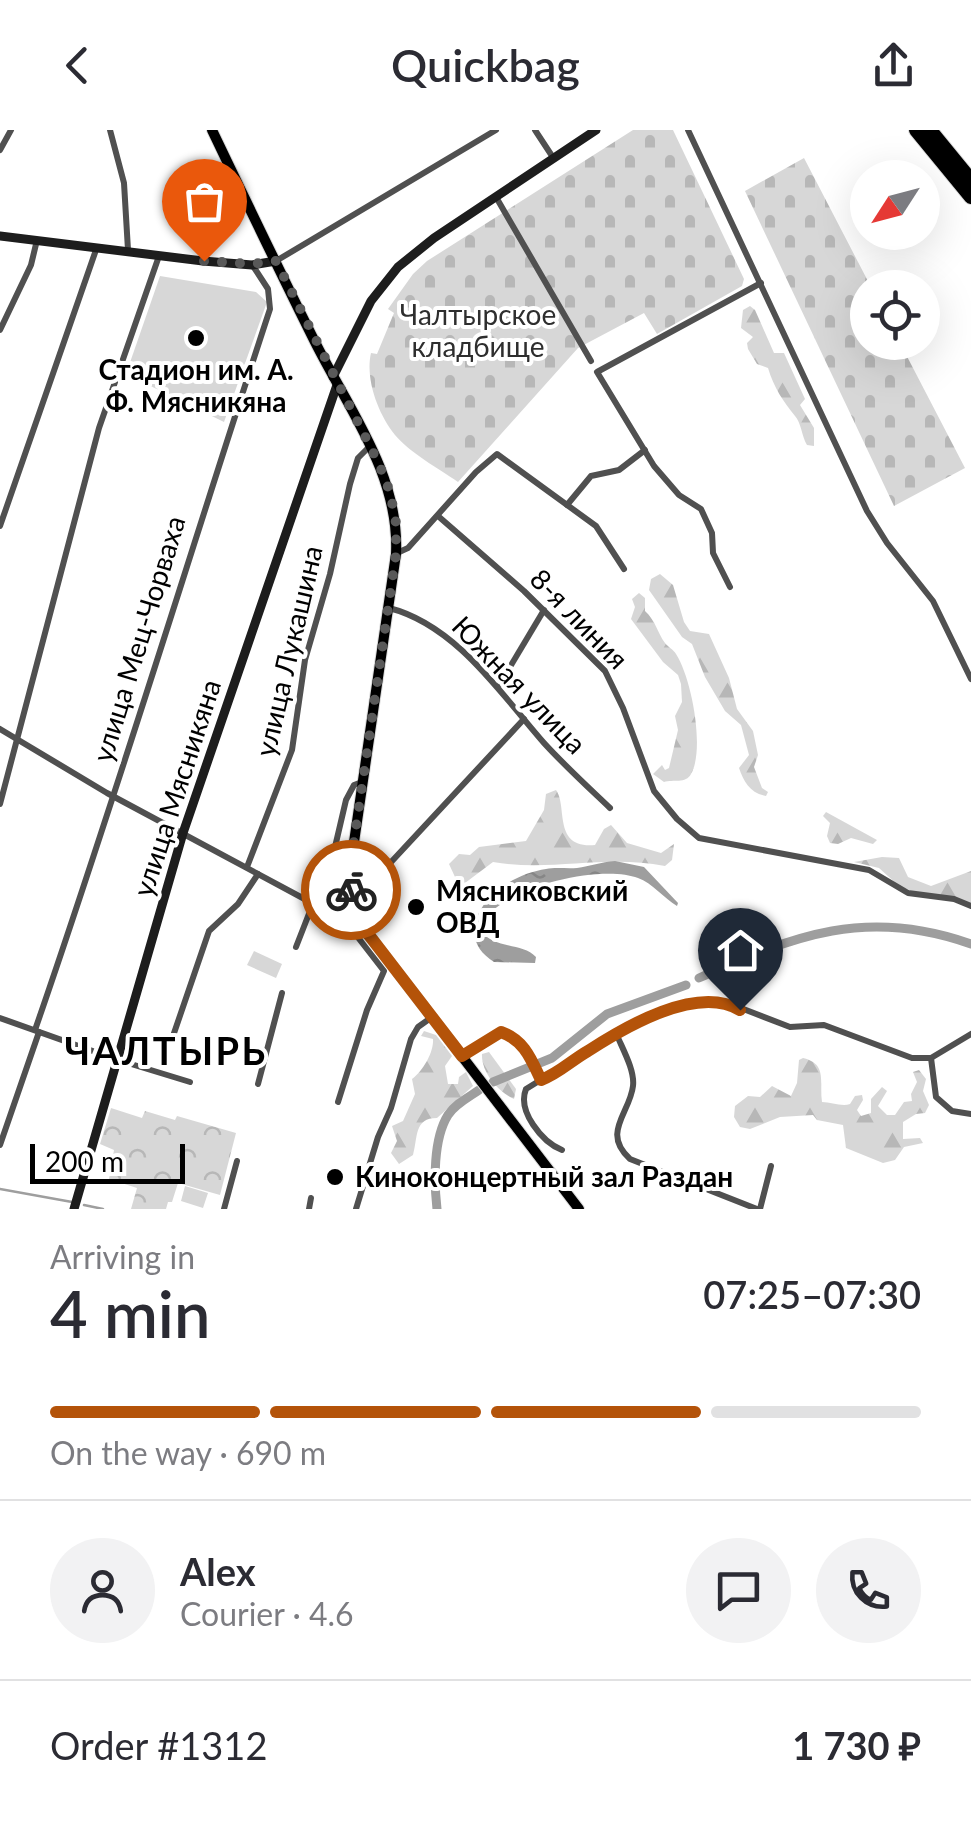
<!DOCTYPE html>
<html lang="en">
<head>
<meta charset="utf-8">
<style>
	:root { --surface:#fff; --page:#f2f2f3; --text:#2b2b33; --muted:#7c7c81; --line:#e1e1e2; --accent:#b45309 }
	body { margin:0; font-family:Lato,sans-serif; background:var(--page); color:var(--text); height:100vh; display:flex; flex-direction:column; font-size:38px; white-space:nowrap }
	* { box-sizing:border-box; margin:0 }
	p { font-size:32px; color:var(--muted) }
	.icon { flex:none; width:55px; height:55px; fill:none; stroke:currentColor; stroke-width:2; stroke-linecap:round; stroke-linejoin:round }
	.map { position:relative; height:1079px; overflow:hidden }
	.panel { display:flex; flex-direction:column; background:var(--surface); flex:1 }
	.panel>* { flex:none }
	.needle { width:65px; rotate:234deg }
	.tools { position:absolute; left:850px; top:30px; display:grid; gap:20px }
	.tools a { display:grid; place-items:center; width:90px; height:90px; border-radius:50%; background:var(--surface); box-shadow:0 10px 40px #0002; font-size:50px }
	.scale { position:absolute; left:30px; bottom:25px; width:155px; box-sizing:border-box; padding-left:10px; border:5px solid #000; border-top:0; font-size:28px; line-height:35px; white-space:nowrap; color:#000; -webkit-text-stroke:8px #fff; paint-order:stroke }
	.pin { position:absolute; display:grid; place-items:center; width:85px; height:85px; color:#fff; margin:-102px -42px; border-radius:50% 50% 50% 0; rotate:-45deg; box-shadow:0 0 10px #0007 }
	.pin .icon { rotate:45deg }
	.courier { position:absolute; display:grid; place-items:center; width:100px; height:100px; margin:-50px; border:8px solid #b45309; border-radius:50%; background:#fff; color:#222; box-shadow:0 2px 12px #0007 }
	.overview em { font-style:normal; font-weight:600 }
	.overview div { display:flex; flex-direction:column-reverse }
	.overview { display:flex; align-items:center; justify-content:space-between; height:170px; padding:0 50px }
	h1 { font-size:65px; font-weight:600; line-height:75px }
	.bar { display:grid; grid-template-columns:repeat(4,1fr); gap:15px 10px; align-content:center; height:120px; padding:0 50px }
	.bar i { height:12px; border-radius:8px; background:var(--line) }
	.bar .active { background:var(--accent) }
	.bar p { grid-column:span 4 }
	.line { display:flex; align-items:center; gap:25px; padding:0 50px; border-top:2px solid var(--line) }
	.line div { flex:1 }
	.round { display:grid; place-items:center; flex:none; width:105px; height:105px; border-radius:52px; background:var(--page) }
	header { display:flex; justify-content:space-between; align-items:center; height:130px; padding:0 50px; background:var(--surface); font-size:45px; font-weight:600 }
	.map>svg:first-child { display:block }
	.grass { fill:#d7d7d7 }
	.forest { fill:url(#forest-firs) }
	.cemetery { fill:url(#cemetery-stones) }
	.park { fill:url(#park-crowns) }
	.water { fill:url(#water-ripples) }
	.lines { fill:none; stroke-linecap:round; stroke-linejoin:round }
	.stream { stroke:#9e9e9e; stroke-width:2.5 }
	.river { stroke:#9e9e9e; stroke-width:9 }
	.primary-casing { stroke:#dbdbdb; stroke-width:12 }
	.highway-casing { stroke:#dbdbdb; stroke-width:16 }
	.street { stroke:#505050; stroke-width:6 }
	.secondary { stroke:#1d1d1d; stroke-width:9 }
	.primary { stroke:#000; stroke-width:10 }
	.highway { stroke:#000; stroke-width:14 }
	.done { stroke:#595959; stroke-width:10; stroke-dasharray:0 18 }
	.route { stroke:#b45309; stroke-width:12 }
	.poi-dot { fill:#000; stroke:#fff; stroke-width:4 }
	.labels { text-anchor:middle; stroke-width:8; stroke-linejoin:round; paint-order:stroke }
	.park-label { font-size:28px; fill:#2e2e2e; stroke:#fff }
	.poi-label { font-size:28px; font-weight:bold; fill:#000; stroke:#fff; text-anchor:start }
	.street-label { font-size:28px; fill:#000; stroke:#fff }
	.district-label { font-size:38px; font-weight:bold; letter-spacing:2.5px; fill:#000; stroke:#fff }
</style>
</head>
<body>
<header><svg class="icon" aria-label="back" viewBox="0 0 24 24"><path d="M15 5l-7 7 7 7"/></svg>Quickbag<svg class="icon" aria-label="share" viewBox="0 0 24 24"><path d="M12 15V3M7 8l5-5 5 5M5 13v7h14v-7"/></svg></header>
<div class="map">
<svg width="971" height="1079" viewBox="0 0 971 1079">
	<defs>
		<pattern id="forest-firs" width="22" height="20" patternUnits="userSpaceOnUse" patternTransform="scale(2.5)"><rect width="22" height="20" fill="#d7d7d7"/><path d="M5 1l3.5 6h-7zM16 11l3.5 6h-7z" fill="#b7b7b7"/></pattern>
		<pattern id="cemetery-stones" width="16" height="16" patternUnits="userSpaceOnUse" patternTransform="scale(2.5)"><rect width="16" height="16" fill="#d7d7d7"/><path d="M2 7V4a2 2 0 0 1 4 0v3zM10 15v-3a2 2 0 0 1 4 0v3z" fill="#b7b7b7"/></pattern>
		<pattern id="park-crowns" width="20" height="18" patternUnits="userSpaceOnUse" patternTransform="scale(2.5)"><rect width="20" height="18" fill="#d7d7d7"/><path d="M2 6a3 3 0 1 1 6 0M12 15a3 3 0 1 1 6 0" fill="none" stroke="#b7b7b7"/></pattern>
		<pattern id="water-ripples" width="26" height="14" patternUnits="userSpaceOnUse" patternTransform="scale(2.5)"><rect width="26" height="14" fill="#9e9e9e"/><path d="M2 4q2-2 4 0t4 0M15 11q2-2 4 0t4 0" fill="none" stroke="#868686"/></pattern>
	</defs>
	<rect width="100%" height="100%" fill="#fff"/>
	<g class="grass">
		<path d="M160 146 256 162 267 172 224 292 126 244Z"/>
		<path d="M254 821 282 834 276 848 247 835Z"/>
		<path d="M185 1056 208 1063 203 1078 181 1071Z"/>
	</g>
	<g class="forest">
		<path d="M750 176 755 180 774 223H784L805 269 800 275 814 298V316L807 315C802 307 801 292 795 286 783 271 774 258 768 238L757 234 748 219 747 213 753 207 741 198 743 180Z"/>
		<path d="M660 444 673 455 684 492 690 501 709 504 729 548 737 579 753 601 758 625 754 637 762 658 768 662 766 666C750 663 744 652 739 638L749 625 741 595 725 581 705 547 692 514 682 507 649 460 651 449Z"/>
		<path d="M639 463 645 468V481C656 491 657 502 665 513 668 517 674 520 676 524 692 549 705 620 691 644 686 654 673 649 664 652L653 644 662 635 665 640 669 638 678 600 675 586 682 572 681 554 678 545 663 532 631 489 635 477 632 469Z"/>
		<path d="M556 660C568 676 552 719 595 715L604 699 611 695 627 713 661 723 674 714 672 730 665 736C606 724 551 742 493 732L465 753 455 747 449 734 459 724 470 725 479 717 526 711 544 680 546 664Z"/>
		<path d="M826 682 877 710 873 714 851 708 838 714 830 713 827 706 830 693 823 686Z"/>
		<path d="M882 727 899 728 908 747 931 756 971 741V773L922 765 899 756 879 738 854 732Z"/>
		<path d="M424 901 436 905 452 926 445 936 448 954H458L459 947 466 942 473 956 437 988C414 988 418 1007 413 1025L399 1034 391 1023 397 1011 392 996 403 991 415 964 412 949C423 941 434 922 433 909L421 906Z"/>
		<path d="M489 922 516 959 514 969C498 962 481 942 482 924Z"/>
		<path d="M803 928C828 934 819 952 822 972 831 972 842 977 850 974L855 966 862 965 863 970 857 980 861 986 871 983V969L882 957 887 961 878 976 887 985H895L904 972 912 971 911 964 917 952 913 942 919 940 926 949 923 961 929 975 925 983 916 984 903 992V1009L920 1008 923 1013 904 1017 895 1030 883 1033 846 1018 843 995 817 990 813 985 780 987 750 999 740 997 734 987 735 976 748 966 760 967 772 956 791 966 797 953 799 930Z"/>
	</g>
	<g class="cemetery">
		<path d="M633 0H673L744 149 742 156 657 204 644 183 578 218 458 352C438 338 410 323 395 305 378 284 365 249 371 223L377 224 394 183 388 179 413 144 427 131Z"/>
		<path d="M804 28 871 157 868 158V212L900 213 965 338 894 376 745 61Z"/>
	</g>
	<g class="park">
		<path d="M322 762 343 771 337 788 315 777Z"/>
		<path d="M111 978 142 988 145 981 175 990 177 986 236 1003 220 1065 178 1053 172 1072H168L166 1079H131L137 1058 109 1049 114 1020 100 1014Z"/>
	</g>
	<path class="water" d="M615 731 644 737 678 773 677 776C664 768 652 753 638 748 602 734 506 756 485 790L487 807C502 818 524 814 536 827L535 833 494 832C480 823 471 810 475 793 483 763 518 743 546 739 556 737 567 739 577 738 590 736 601 732 615 731Z"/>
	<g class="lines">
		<g class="stream">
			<path d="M0 1059 72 1072"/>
			<path d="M84 1075 103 1079"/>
		</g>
		<g class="river">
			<path d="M699 848C795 805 867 777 971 814"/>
			<path d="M493 952 552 928 607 884 686 855"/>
			<path d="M437 1079C434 1052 433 1009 448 985 455 974 469 967 479 960"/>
		</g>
		<defs>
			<path id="primary" d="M212 0C245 69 278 138 312 206 346 276 400 343 396 424L353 719C350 751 350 777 369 805L579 1079"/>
			<g id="highway">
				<path d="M916 0 971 67"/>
				<path d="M930 0 971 50"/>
			</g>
		</defs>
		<use href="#primary" class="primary-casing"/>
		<use href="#highway" class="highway-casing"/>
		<g class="street">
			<path d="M110 0 124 53 128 120"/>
			<path d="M535 0 554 29"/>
			<path d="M688 0 867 381 887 413 933 471 971 549"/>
			<path d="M0 20 11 0"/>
			<path d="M496 67 591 231"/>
			<path d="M276 131 496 0"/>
			<path d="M0 200 31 135 37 110"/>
			<path d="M567 375 591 346 619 340 645 320"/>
			<path d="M438 386 524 461 605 541 623 578 654 661 677 689 699 708 869 740 908 763 954 769 971 776"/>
			<path d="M0 396 97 117"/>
			<path d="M397 423 408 418 476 342 497 324 596 396 624 439"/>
			<path d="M730 457 713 423 712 403 701 379 679 365 654 336 597 242 761 153"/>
			<path d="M389 478C456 495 501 564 544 613 565 636 588 657 610 678"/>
			<path d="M498 557 544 480"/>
			<path d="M0 599 107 663 312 773"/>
			<path d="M0 674 99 298 159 126"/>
			<path d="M247 737 292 620 305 530 330 444 350 354 358 328 370 316"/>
			<path d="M380 744 524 589"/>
			<path d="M296 817 335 717 346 670 354 655 362 652"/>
			<path d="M0 888 118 930 190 952"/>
			<path d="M35 900C118 661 191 419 270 179L268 159 253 136"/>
			<path d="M616 903C622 918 635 940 633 956 630 983 601 1003 630 1029L757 1079"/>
			<path d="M172 909 209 801 238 774 258 744"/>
			<path d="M463 925 501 903C524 910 531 929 541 949"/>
			<path d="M931 928 936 967 952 981 971 984"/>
			<path d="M258 954 282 863"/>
			<path d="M338 972 367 880 384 841 346 792 347 781H355"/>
			<path d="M0 1015 39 902"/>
			<path d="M562 1020C542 1012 517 981 526 959L628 896 700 871 733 875 790 897 824 895 912 928H931L971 904"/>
			<path d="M224 1079 237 1031"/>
			<path d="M309 1079 311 1068"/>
			<path d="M356 1079 378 1007 391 978 411 909 418 897 432 887"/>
			<path d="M760 1079 771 1036"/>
		</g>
		<g class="secondary">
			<path d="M0 106 203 131 252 135 276 131"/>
			<path d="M333 247 371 171 398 137 434 108 596 0"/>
			<path d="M74 1079 183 703 337 255"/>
		</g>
		<use href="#primary" class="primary"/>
		<use href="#highway" class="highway"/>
	</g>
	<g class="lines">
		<path class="done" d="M204 131 252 134 276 131 379 334 390 362 396 393V424L353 718 351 760"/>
		<path class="route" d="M351 760 355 780 362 796 462 926 501 902C524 910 531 929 541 950 558 944 572 930 588 921 625 897 697 854 740 880"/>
	</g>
	<g class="poi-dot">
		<circle cx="196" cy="208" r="10"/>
		<circle cx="416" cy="777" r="10"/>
		<circle cx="335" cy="1047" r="10"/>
	</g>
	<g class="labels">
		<g class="park-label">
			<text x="478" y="195">Чалтырское<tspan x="478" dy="32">кладбище</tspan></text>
		</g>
		<g class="poi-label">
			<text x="196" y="250" text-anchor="middle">Стадион им. А.<tspan x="196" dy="32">Ф. Мясникяна</tspan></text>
			<text x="436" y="771">Мясниковский<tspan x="436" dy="32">ОВД</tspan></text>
			<text x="355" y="1057">Киноконцертный зал Раздан</text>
		</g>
		<g class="street-label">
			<text transform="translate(579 489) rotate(46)" y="10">8-я линия</text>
			<text transform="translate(139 509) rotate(-73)" y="10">улица Мец-Чорваха</text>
			<text transform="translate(289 521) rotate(-77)" y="10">улица Лукашина</text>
			<text transform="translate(519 555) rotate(46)" y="10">Южная улица</text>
			<text transform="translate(177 658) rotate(-72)" y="10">улица Мясникяна</text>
		</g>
		<g class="district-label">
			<text x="166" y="935">ЧАЛТЫРЬ</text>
		</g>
	</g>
</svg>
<div class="tools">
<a><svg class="needle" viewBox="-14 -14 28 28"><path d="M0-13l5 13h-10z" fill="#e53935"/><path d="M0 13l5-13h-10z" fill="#7c7c81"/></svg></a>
<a><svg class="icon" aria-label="locate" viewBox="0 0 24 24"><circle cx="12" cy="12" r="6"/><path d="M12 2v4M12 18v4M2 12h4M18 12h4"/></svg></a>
</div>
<div class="scale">200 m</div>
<div class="pin" style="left:204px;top:131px;background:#ea580c"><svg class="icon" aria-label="bag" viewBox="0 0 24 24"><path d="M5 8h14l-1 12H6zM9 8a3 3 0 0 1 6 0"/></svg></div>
<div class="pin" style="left:740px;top:880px;background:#1f2937"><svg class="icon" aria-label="home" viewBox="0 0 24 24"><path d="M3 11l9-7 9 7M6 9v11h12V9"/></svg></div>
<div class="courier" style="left:351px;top:760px"><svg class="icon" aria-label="bike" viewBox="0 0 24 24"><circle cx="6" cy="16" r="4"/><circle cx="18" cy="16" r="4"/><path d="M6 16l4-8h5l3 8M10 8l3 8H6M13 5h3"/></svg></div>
</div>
<section class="panel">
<div class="overview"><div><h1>4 min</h1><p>Arriving in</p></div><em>07:25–07:30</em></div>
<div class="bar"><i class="active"></i><i class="active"></i><i class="active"></i><i></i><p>On the way · 690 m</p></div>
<div class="line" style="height:180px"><a class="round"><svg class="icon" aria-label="person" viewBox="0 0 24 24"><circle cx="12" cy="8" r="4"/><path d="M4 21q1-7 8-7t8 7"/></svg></a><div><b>Alex</b><p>Courier · 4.6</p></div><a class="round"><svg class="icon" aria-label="chat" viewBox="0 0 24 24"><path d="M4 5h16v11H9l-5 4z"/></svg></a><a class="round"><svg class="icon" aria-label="phone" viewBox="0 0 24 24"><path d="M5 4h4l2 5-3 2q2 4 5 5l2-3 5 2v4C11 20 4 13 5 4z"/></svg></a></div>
<div class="line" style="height:130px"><div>Order #1312</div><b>1 730 ₽</b></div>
</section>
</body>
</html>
